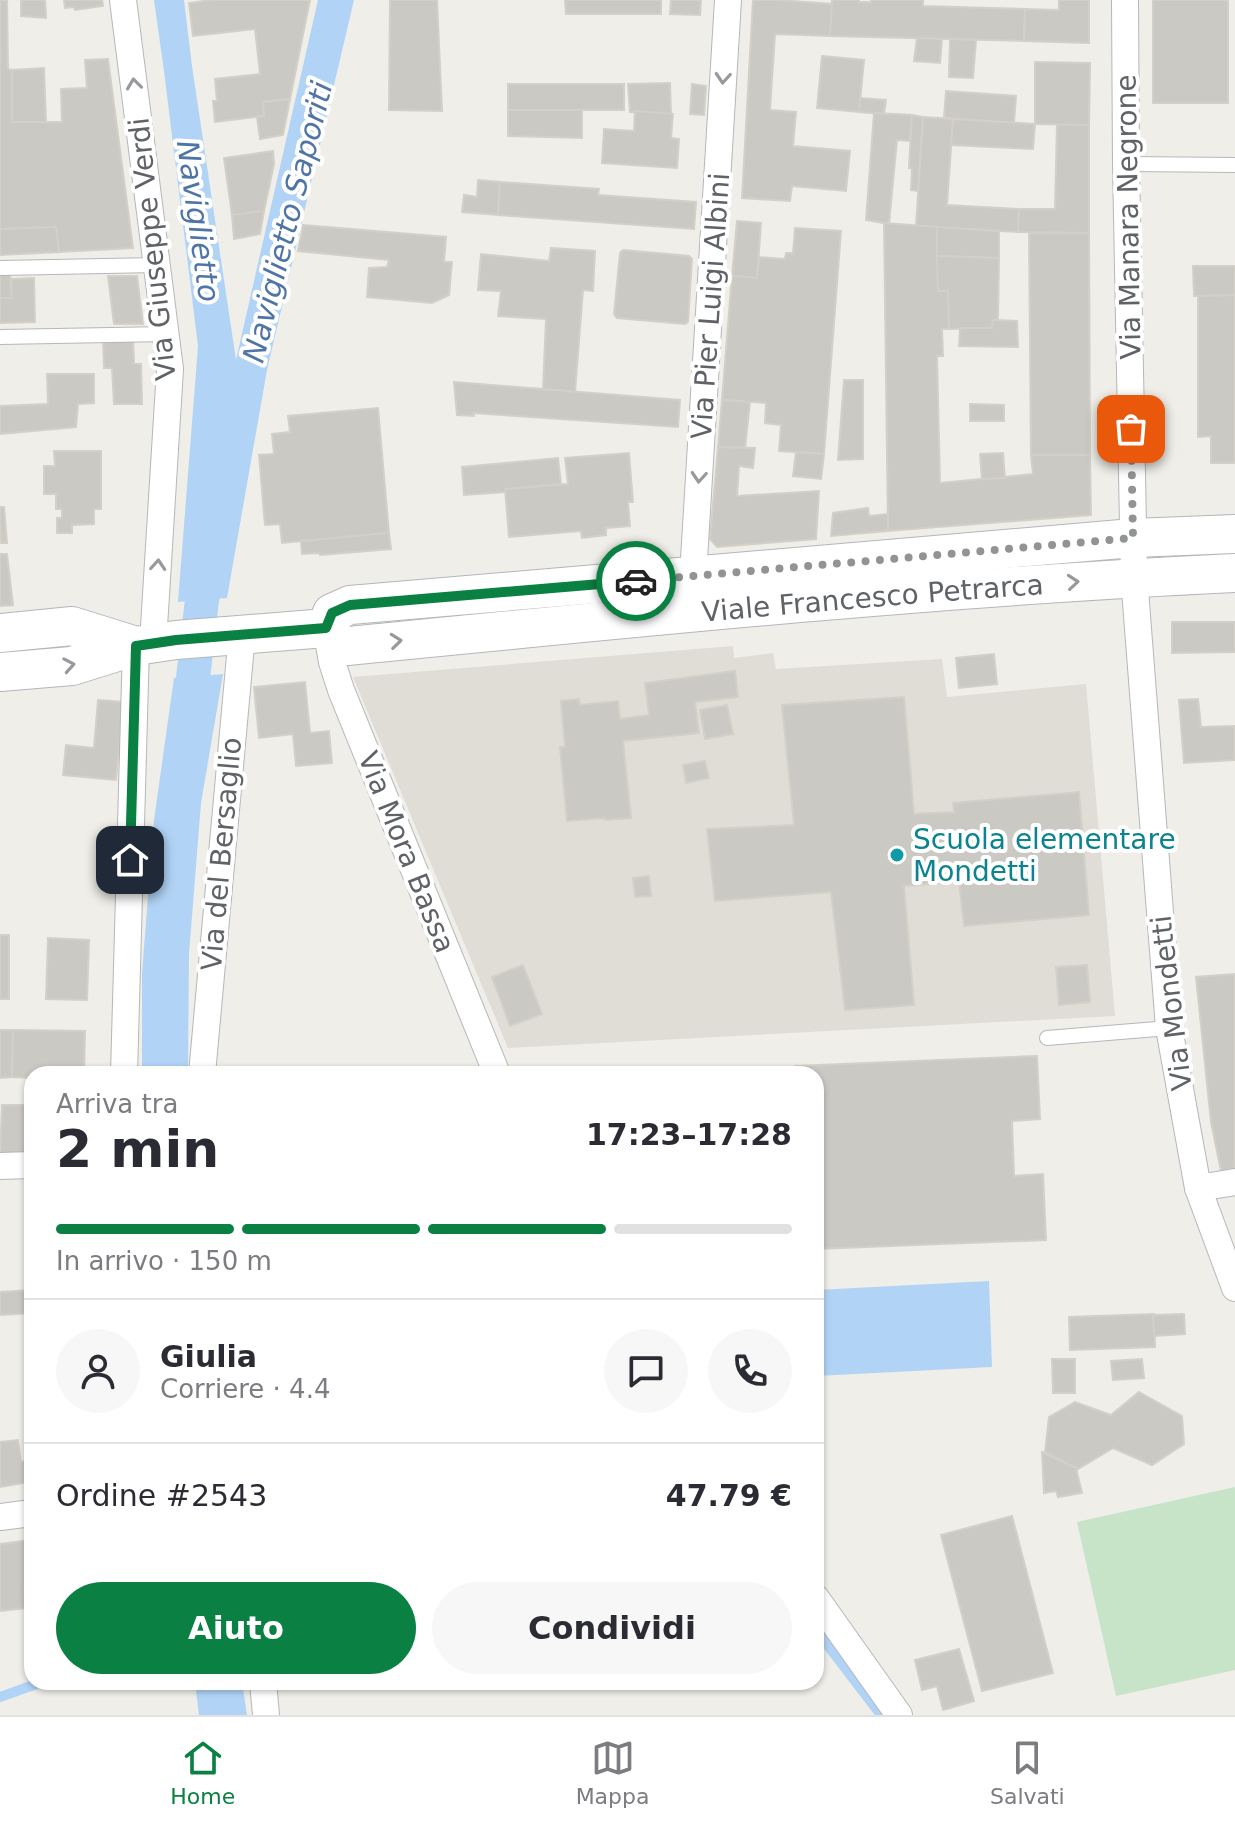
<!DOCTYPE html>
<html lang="it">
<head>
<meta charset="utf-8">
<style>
	:root { --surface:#fff; --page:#f7f7f7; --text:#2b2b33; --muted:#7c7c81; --line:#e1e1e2; --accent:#0b8043 }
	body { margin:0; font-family:"DejaVu Sans",sans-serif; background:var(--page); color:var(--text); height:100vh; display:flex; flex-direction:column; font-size:30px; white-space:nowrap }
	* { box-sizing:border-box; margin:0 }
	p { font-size:26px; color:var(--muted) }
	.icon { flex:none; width:44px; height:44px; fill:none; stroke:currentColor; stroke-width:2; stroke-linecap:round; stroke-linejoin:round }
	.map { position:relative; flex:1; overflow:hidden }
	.panel { position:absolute; left:24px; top:1066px; width:800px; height:624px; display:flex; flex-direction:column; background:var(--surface); border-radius:24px; box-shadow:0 2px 6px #0004 }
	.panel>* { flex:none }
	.pin { position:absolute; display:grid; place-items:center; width:68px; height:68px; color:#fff; margin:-34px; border-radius:16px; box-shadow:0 4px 12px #0006 }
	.courier { position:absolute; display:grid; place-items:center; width:80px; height:80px; margin:-40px; border:6px solid #0b8043; border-radius:50%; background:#fff; color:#222; box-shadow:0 2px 10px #0007 }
	.summary em { font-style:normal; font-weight:800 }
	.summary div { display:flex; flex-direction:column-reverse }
	.summary { display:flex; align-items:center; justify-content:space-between; height:136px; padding:0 32px }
	h1 { font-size:52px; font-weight:800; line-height:60px }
	.bar { display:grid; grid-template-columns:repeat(4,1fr); gap:12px 8px; align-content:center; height:96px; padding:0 32px }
	.bar i { height:10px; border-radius:6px; background:var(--line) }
	.bar .active { background:var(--accent) }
	.bar p { grid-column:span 4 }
	.line { display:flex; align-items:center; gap:20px; padding:0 32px; border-top:2px solid var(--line) }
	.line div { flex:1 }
	.round { display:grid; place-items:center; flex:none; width:84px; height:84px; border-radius:42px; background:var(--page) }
	.action { display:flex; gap:16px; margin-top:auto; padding:16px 32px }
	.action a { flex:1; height:92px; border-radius:48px; background:var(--accent); color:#fff; font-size:32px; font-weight:800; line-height:92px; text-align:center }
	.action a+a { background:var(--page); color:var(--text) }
	.menu { display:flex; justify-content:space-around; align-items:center; height:112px; border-top:2px solid var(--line); background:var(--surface); font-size:22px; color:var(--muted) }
	.menu a { display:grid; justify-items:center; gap:4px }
	.menu .active { color:var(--accent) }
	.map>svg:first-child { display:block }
	.education { fill:#dfddd6 }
	.green { fill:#c7e4c9 }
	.water { fill:#b1d4f6 }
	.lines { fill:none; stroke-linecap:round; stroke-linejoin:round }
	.stream { stroke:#b1d4f6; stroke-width:10 }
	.canal { stroke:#b1d4f6; stroke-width:34 }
	.building { fill:#cbc9c4; stroke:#d3d0c7; stroke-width:2 }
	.service-casing { stroke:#b5b7ba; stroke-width:16 }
	.minor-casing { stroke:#b5b7ba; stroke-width:28 }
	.secondary-casing { stroke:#b4b6ba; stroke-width:40 }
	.service { stroke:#fff; stroke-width:14 }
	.minor { stroke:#fff; stroke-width:26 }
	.secondary { stroke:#fff; stroke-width:38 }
	.oneway { stroke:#97999c }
	.done { stroke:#919394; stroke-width:8; stroke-dasharray:0 14.4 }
	.route { stroke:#0b8043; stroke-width:10 }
	.culture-dot { fill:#0f9aa8; stroke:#fff; stroke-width:3 }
	.labels { text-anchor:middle; stroke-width:8; stroke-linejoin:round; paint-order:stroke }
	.street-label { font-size:28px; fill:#5f6266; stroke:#fff }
	.culture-label { font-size:28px; fill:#0d838f; stroke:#fff; text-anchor:start }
	.water-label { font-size:30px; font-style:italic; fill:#4f75a6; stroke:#fff }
</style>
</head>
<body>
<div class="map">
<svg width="1235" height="1715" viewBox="0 0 1235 1715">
	<rect width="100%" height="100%" fill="#efeee8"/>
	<path class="education" d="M733 646 734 658 773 653 776 669 942 659 947 697 1086 684 1115 1016 508 1048 353 677Z"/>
	<path class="green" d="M1235 1487V1670L1116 1696 1077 1522Z"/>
	<g class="water">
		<path d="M154 0H184L192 66 236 360 318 0H354L267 370 227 598 178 602 198 346 164 71Z"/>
		<path d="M223 674 201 803 189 954 188 1074H142V973L154 820 174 678Z"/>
		<path d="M989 1281 992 1367 816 1376V1290Z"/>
		<path d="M195 1682H242L247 1715H199Z"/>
	</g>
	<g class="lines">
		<g class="stream">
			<path d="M816 1630 881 1715"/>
			<path d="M0 1697 42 1682"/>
		</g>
		<path class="canal" d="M188 722 202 600 210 556"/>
	</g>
	<g class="building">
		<path d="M0 0H7L8 69 12 70V122H62L61 89 87 88 85 60 108 59 133 248 59 252 56 227 0 229Z"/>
		<path d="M21 0H45L46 18 21 16Z"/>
		<path d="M64 0H102L103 6 75 10 74 7 65 8Z"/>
		<path d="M211 0H310L290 99 263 102 264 116 215 122 213 101H217L215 79 260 74 255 29 193 36 189 3Z"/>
		<path d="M390 0H437L442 111 389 110Z"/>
		<path d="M565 0H661V14H566Z"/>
		<path d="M671 0H701L700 15 670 14Z"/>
		<path d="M753 0H779L832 4 830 36 775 34 770 110 796 112 793 146 850 151 846 191 792 186 790 201 742 198Z"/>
		<path d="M832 0H859V2H871V0H923V6L1025 9 1024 41 830 36Z"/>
		<path d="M1059 0H1089V43L1024 41 1025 9 1059 10Z"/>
		<rect x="1153" y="0" width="75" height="103"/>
		<path d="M917 38 942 39 940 63 914 61Z"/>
		<path d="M950 39 976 40 973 78 949 77Z"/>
		<path d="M822 56 864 60 859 112 817 108Z"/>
		<path d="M1035 62 1090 63 1089 125 1035 124Z"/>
		<path d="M44 68 46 122H12V70Z"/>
		<path d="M670 83 671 114 630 112 628 84Z"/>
		<rect x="508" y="84" width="116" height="26"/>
		<path d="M692 84 706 86 704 115 690 114Z"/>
		<path d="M946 91 1016 96 1014 123 944 118Z"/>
		<path d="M860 98 886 100 884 114 859 112Z"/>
		<path d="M290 99 283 135 260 139 257 117 264 116 263 102Z"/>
		<path d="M508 110H582V138L508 136Z"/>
		<path d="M635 111 673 114 671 138 679 139 677 168 602 163 604 129 634 131Z"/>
		<path d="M874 113 912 115 910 141 897 140 889 224 866 220Z"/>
		<path d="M912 115 923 117 918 191 911 190 912 168H909Z"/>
		<path d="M923 117 953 119 947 205 1019 209 1018 232 916 226Z"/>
		<path d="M953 119 1035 124 1033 149 951 145Z"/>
		<path d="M1057 125H1089V233L1018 232 1019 209H1055Z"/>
		<path d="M273 151 274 164 264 211 232 215 224 158Z"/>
		<path d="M478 180 500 182 498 215 462 212 464 195 477 197Z"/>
		<path d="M500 182 599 189 598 195 696 202 694 229 498 215Z"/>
		<path d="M264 211 260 234 234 239 232 215Z"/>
		<path d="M737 221 761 223 757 278 732 276Z"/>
		<path d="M884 223 937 227 938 291H948L949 329H942L943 356H937L940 483 1033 474 1031 455H1090L1091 515 888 531Z"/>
		<path d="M303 225 446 237 444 262H452L449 295 432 303 367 297 369 268 387 267 389 260 298 251Z"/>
		<path d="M56 227 59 252 0 255V229Z"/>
		<path d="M937 227 999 231V258L937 256Z"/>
		<path d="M795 228 841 231 824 454 779 451 781 425 765 423 766 403 722 400 732 276 757 278 759 257 785 259 786 253H793Z"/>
		<path d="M1029 233H1089L1090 455H1031Z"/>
		<path d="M551 248 595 251 593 291 583 290 575 392 543 389 546 319 498 316 501 291 478 290 481 254 549 261Z"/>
		<path d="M623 250 689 256 692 259 688 322 685 324 617 318 614 314 620 253Z"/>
		<path d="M937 256 999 258 998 320H993L992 328 949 329 948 291H938Z"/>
		<path d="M1193 266H1235V295L1194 296Z"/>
		<path d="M0 275H10L12 298H0Z"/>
		<path d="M108 276H137L143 324H114Z"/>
		<path d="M34 278 35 322 0 323V298H12L11 279Z"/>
		<path d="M1235 295V463H1211V436L1198 437V296Z"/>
		<path d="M993 320 1017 321 1018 347 959 346 960 328H992Z"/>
		<path d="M133 339 134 364H141L142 404H114L112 368H104L103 340Z"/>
		<path d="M47 374H94V403L78 404 76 427 0 434V406L48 404Z"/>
		<path d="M844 380H863V459L838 460Z"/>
		<path d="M454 382 680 400 678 427 473 413 474 416 457 415Z"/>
		<path d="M722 400 750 402 745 448 718 447Z"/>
		<path d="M970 404 1004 405V421H970Z"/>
		<path d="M378 408 389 533 282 543 280 524 265 525 259 455 274 454 272 434 290 432 288 416Z"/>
		<path d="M718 447 755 448 753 468 739 466 737 496 819 491 816 539 717 547 710 539Z"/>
		<path d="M54 451H101V509H94V524L72 525V533H57V518H62V509H56V494H44V466H55Z"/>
		<path d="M796 452 824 454 821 479 793 476Z"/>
		<path d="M629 453 633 502H628L630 526 606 528V535L582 538 581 531 509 537 505 489 568 484 565 458Z"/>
		<path d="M1003 453 1005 478 982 479 980 454Z"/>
		<path d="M558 458 561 484 505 489V492L464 495 462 467Z"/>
		<path d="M0 507H4L7 543H1Z"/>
		<path d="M868 508 869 516 888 514V531L831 536 833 513Z"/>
		<path d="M389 533 391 549 320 555 319 553 302 554 301 541Z"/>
		<path d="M0 554H7L13 605 0 606Z"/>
		<path d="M1172 622H1235V652L1172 653Z"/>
		<path d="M994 654 997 684 959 688 956 658Z"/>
		<path d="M735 671 738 697 695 702 699 733 623 741 631 818 605 820V818L567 821 560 747H565L561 701 579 699 580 705 618 701 620 719 649 715 645 683Z"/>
		<path d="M305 682 310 733 329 731 332 763 296 766 293 734 259 738 254 687Z"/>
		<path d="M904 697 914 814 954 812 953 803 1079 792 1089 915 964 926 959 882 904 886 914 1005 845 1010 831 892 715 901 707 829 794 825 782 705Z"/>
		<path d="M1198 699 1201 727 1235 726V760L1184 763 1179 700Z"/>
		<path d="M98 700 123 702 116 780 63 775 66 745 94 748Z"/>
		<path d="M727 705 733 734 705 739 700 710Z"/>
		<path d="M705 761 709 778 686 783 683 765Z"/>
		<path d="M649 876 651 896 635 897 633 878Z"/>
		<rect x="0" y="935" width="9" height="64"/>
		<path d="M48 938 89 940 87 1000 46 999Z"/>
		<path d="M523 965 542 1014 510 1026 492 977Z"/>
		<path d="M1087 965 1090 1002 1059 1005 1056 967Z"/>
		<path d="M1235 974V1168L1221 1171 1211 1122 1196 977Z"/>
		<path d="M0 1030H13L12 1077 0 1078Z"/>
		<path d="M13 1030 85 1031 84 1074H32V1078L12 1077Z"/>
		<path d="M1037 1056 1040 1119 1012 1121 1014 1176 1043 1174 1046 1240 816 1249V1074H795V1066Z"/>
		<path d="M2 1105H32V1155H0Z"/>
		<path d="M32 1290V1313L0 1315V1292Z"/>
		<path d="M1154 1314 1155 1347 1070 1350 1069 1317Z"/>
		<path d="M1184 1314 1185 1334 1154 1336 1153 1315Z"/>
		<path d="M1052 1359H1075V1393H1053Z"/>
		<path d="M1142 1359 1144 1378 1113 1380 1111 1361Z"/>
		<path d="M1139 1392 1182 1416 1184 1444 1152 1465 1113 1448 1078 1469 1045 1452 1049 1417 1075 1402 1111 1415Z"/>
		<path d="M18 1440 21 1462 26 1461 29 1482 0 1487V1442Z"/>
		<path d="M1042 1452 1076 1468 1082 1493 1058 1497 1056 1491 1044 1493Z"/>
		<path d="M1012 1516 1053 1673 982 1691 941 1535Z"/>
		<path d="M32 1540V1586L24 1587 26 1608 0 1611V1544Z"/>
		<path d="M959 1649 974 1701 943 1710 937 1686 922 1690 915 1660Z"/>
	</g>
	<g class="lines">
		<defs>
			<g id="service">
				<path d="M1126 164 1235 165"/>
				<path d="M0 268 157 265"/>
				<path d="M0 337 166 334"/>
				<path d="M1047 1038 1169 1028"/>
			</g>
			<g id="minor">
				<path d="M123 0 170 369 153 643"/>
				<path d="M1125 0 1126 164 1134 577 1169 1028 1198 1188 1235 1288"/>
				<path d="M694 591 693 576 728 0"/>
				<path d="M326 628 332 662 341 690 497 1074"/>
				<path d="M124 1074 136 646"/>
				<path d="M202 1074 242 634"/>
				<path d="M0 1166 32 1165"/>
				<path d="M1198 1188 1235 1182"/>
				<path d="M0 1517 32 1513"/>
				<path d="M816 1598 899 1715"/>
				<path d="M263 1682 266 1715"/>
			</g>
			<g id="secondary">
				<path d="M326 628 332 613 350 605 1133 538 1235 534"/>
				<path id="s1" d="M326 628C332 636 337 644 348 646 643 617 939 587 1235 573"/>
				<path d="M0 633 72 626 136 646"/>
				<path d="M0 672 72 666 136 646 176 640 326 628"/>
			</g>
		</defs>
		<use href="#service" class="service-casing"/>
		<use href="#minor" class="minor-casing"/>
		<use href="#secondary" class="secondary-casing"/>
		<use href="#service" class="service"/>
		<use href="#minor" class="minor"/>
		<use href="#secondary" class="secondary"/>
	</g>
	<defs><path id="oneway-chevron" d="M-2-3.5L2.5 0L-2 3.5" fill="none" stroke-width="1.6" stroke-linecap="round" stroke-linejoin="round" transform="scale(2)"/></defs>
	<g class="oneway">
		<use href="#oneway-chevron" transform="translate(723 78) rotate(94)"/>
		<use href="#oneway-chevron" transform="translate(134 84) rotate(-97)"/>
		<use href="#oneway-chevron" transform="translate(699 477) rotate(94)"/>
		<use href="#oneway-chevron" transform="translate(158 565) rotate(-86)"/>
		<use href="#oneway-chevron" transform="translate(1073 582) rotate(-5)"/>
		<use href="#oneway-chevron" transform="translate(396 641) rotate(-6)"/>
		<use href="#oneway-chevron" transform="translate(69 665) rotate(-10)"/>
	</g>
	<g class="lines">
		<path class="done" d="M636 581 1133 538 1131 429"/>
		<path class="route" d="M130 860 136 646 176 640 326 628 332 613 350 605 636 581"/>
	</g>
	<circle class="culture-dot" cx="897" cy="855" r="8"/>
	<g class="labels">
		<g class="street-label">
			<text transform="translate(1128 217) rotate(-91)" y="10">Via Manara Negrone</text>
			<text transform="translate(152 249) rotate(-96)" y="10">Via Giuseppe Verdi</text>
			<text transform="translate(710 306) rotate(-86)" y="10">Via Pier Luigi Albini</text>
			<text dy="10" stroke="none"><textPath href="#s1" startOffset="556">Viale Francesco Petrarca</textPath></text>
			<text transform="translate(407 852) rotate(68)" y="10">Via Mora Bassa</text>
			<text transform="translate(221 854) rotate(-85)" y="10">Via del Bersaglio</text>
			<text transform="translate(1171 1003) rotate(-97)" y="10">Via Mondetti</text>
		</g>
		<g class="culture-label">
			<text x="913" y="849">Scuola elementare<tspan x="913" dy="32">Mondetti</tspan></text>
		</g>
		<g class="water-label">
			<text transform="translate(198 221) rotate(82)" y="10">Naviglietto</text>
			<text transform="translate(288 222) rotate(-76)" y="10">Naviglietto Saporiti</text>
		</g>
	</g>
</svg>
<div class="pin" style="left:1131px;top:429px;background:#ea580c"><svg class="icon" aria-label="bag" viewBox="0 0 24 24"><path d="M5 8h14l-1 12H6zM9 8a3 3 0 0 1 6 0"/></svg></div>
<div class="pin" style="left:130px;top:860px;background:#1f2937"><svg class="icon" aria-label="home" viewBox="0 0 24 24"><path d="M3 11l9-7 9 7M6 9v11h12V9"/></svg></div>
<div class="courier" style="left:636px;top:581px"><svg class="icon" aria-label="car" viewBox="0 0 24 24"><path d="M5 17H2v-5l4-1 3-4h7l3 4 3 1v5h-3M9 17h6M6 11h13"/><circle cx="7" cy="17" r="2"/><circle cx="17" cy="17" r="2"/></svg></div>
<section class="panel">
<div class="summary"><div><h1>2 min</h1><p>Arriva tra</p></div><em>17:23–17:28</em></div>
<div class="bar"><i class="active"></i><i class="active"></i><i class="active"></i><i></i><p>In arrivo · 150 m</p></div>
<div class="line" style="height:144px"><a class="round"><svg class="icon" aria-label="person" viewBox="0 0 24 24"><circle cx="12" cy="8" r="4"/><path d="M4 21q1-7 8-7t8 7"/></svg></a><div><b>Giulia</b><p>Corriere · 4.4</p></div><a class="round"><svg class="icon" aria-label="chat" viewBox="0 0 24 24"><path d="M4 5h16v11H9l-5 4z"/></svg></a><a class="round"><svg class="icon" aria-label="phone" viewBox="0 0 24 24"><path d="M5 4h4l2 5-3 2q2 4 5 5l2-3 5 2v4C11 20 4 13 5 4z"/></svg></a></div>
<div class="line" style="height:104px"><div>Ordine #2543</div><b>47.79 €</b></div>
<div class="action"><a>Aiuto</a><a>Condividi</a></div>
</section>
</div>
<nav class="menu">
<a class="active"><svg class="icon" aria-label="home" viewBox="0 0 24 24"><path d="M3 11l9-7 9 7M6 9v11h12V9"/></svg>Home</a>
<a><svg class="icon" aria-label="map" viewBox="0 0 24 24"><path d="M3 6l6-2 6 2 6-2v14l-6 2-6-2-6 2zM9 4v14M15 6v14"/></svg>Mappa</a>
<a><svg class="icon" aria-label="saved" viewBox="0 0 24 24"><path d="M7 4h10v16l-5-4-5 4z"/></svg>Salvati</a>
</nav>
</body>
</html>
